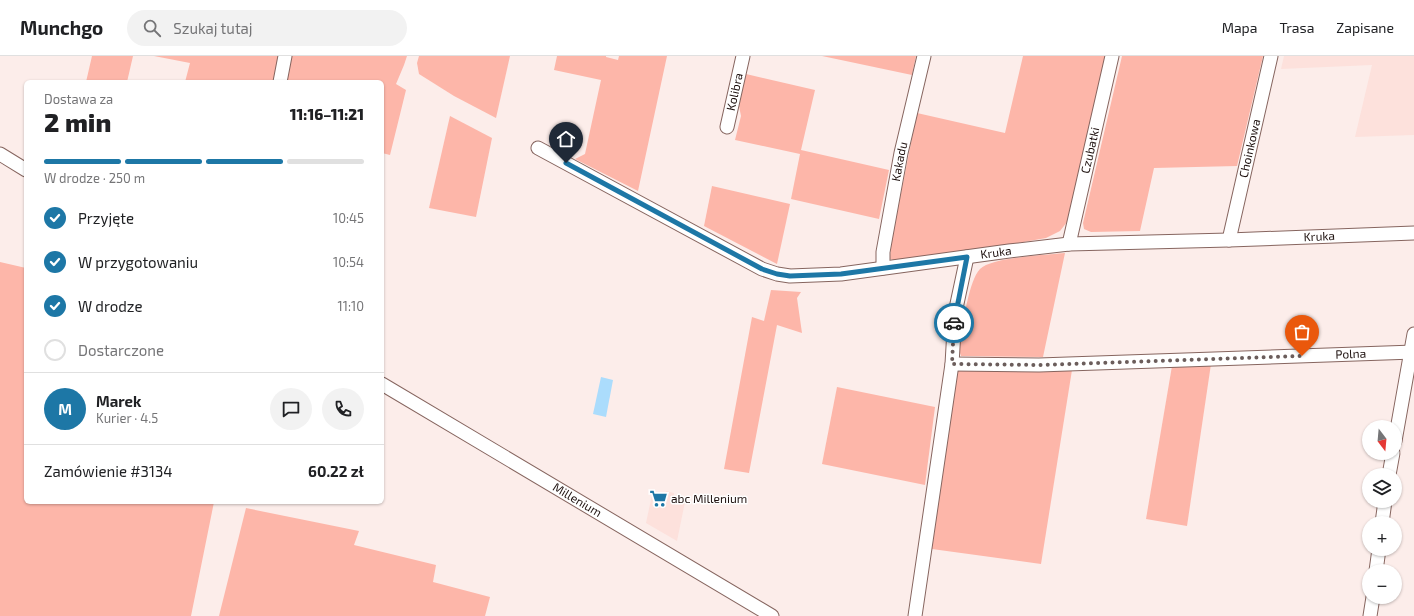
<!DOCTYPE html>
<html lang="pl">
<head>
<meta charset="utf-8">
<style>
	:root { --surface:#fff; --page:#f2f2f2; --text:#202124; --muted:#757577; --line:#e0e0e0; --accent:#1d77a6 }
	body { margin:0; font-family:"Exo 2",sans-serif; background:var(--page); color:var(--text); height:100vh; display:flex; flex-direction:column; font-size:15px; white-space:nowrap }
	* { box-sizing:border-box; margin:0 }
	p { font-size:13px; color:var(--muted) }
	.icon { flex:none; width:22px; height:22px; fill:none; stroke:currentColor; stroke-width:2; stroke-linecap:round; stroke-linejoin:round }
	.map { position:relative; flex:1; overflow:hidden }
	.side { position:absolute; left:24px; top:24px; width:360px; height:424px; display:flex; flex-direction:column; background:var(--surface); border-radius:6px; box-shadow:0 1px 3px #0004 }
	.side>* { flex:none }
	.needle { width:26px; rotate:164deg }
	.controls { position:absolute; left:1362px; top:364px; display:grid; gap:8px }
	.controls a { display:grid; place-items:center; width:40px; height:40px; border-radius:50%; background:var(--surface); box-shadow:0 1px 3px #0004; font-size:20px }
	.pin { position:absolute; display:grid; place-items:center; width:34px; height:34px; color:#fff; margin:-41px -17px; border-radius:50% 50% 50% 0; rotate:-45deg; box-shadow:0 0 4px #0007 }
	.pin .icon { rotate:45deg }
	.courier { position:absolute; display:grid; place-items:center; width:40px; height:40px; margin:-20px; border:3px solid #1d77a6; border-radius:50%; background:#fff; color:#222; box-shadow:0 1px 5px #0007 }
	.overview em { font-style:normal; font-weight:800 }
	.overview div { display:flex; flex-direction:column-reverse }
	.overview { display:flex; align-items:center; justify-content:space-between; height:68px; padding:0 20px }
	h1 { font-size:26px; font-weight:800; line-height:30px }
	.bar { display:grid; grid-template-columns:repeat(4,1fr); gap:6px 4px; align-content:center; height:48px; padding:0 20px }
	.bar i { height:5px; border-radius:3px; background:var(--line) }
	.bar .on { background:var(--accent) }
	.bar p { grid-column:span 4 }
	.line { display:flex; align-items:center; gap:10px; padding:0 20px; border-top:1px solid var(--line) }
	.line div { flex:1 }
	.round { display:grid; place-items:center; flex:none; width:42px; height:42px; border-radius:21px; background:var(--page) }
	ol { padding:0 20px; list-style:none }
	li { display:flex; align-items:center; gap:12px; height:44px }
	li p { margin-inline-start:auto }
	li .icon { padding:4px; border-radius:50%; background:var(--accent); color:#fff; stroke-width:4 }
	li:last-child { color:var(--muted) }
	li i { width:22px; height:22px; border:2px solid var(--line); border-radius:50% }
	header { display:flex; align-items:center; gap:24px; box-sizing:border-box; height:56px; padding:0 20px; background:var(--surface); border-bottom:1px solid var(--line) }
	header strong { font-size:19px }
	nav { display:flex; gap:22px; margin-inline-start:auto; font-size:14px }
	.search { width:280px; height:36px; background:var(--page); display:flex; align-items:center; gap:10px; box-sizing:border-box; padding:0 14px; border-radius:22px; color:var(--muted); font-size:15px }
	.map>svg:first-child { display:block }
	.built { fill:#fde1dc }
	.green { fill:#fdb6a9 }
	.water { fill:#abdcfc }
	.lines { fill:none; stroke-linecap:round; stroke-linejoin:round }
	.minor-casing { stroke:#86655f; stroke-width:15 }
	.minor { stroke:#fff; stroke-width:13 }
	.done { stroke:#6b5d5b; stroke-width:4; stroke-dasharray:0 7.2 }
	.route { stroke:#1d77a6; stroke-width:5 }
	.labels { text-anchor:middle; stroke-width:3; stroke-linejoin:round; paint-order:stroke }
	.street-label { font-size:12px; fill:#1d100e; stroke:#fefefe }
	.poi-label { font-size:12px; fill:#1d100e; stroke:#fefefe; text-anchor:start }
</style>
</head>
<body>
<header>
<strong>Munchgo</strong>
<div class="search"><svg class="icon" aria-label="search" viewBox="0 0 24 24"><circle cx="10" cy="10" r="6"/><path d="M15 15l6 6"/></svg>Szukaj tutaj</div>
<nav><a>Mapa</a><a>Trasa</a><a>Zapisane</a></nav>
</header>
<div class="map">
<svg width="1414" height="560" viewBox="0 0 1414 560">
	<rect width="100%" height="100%" fill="#fcedea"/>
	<g class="built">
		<path d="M1284 0H1414V79L1355 81 1372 9 1281 13Z"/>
		<path d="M653 434 655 435 652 449 663 452 666 435 674 437V439L686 441 677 485 646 467Z"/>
	</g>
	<g class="green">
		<path d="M92 0H133L127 26H86Z"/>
		<path d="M154 0H280L274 26H185L190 7Z"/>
		<path d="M289 0H407L404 9 396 28 406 34 390 99 382 97V26H283Z"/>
		<path d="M419 0H510L496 62 454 40 419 18 417 7Z"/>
		<path d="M557 0H606V1L618 4 619 0H667L638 135 575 103 585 98 601 24 554 14Z"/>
		<path d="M822 0H916L912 19Z"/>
		<path d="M1023 0H1106L1067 166 1060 175 1046 182 1018 187 973 196 897 205 890 203 891 187 917 57 1005 77Z"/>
		<path d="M1122 0H1263L1237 110 1154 112 1140 175 1091 176 1084 173 1083 167Z"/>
		<path d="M746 18 815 34 801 94 889 114 879 163 791 143 800 98 735 84 741 60 739 50Z"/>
		<path d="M450 60 492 82 476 161 429 152Z"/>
		<path d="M712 130 790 148 777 208 704 170Z"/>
		<path d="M1065 197 1043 301 961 300 959 294 960 284C963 268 969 224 980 213 992 201 1047 199 1065 197Z"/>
		<path d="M0 206 26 212V446H214L191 560H0Z"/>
		<path d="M771 234 801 236 797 242 802 277 777 269 749 417 724 413 752 261 764 265Z"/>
		<path d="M1211 308 1187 470 1146 463 1172 310Z"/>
		<path d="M1007 313 1072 314 1041 508 932 493 957 315Z"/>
		<path d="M837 331 935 351 925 429 822 408Z"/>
		<path d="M246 452 359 475 354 489 436 509 433 526 490 541 485 560H219Z"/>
	</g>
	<path class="water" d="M601 321 613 324 606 361 593 358Z"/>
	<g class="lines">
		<defs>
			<g id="minor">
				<path d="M280 26 285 0"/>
				<path id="s1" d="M727 71 743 0"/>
				<path id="s2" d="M538 92 762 213 777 218 790 220 841 218 1009 195 1069 188 1229 184 1414 177"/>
				<path d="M0 98 26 114"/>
				<path id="s3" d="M1229 184 1271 0"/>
				<path id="s4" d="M1069 188 1112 0"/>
				<path id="s5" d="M883 212V196L901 97 924 0"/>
				<path id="s6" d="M952 308 1039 309 1414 296"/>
				<path id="s7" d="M382 328 772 560"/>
				<path d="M1395 385 1414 278"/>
				<path d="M1389 419 1393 397"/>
				<path d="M1382 467 1385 445"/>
				<path d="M1376 515 1379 493"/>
				<path d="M915 560 952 308 955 257 967 201"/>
				<path d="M1370 560 1373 541"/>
			</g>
		</defs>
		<use href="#minor" class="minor-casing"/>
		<use href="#minor" class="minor"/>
	</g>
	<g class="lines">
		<path class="done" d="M954 267 952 308 1039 309 1302 300"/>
		<path class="route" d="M566 107 762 213 777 218 790 220 841 218 967 201 954 267"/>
	</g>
	<defs>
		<symbol id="supermarket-bare" viewBox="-9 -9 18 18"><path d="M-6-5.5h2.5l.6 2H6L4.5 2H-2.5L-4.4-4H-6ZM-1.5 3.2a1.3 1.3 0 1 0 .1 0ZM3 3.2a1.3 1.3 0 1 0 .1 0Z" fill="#1d77a6" stroke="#fefefe" stroke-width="2.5" paint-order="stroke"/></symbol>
	</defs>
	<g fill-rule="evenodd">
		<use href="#supermarket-bare" x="646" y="430" width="25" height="25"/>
	</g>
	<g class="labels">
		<g class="street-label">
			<text dy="4" stroke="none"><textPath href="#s1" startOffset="36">Kolibra</textPath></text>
			<text dy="4" stroke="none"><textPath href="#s3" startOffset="94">Choinkowa</textPath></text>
			<text dy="4" stroke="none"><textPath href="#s4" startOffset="96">Czubatki</textPath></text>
			<text dy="4" stroke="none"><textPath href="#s5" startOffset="108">Kakadu</textPath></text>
			<text dy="4" stroke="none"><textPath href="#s2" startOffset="815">Kruka</textPath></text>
			<text dy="4" stroke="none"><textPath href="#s2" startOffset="491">Kruka</textPath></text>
			<text dy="4" stroke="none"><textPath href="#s6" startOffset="399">Polna</textPath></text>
			<text dy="4" stroke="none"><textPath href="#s7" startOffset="227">Millenium</textPath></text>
		</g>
		<g class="poi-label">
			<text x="671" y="447">abc Millenium</text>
		</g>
	</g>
</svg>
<div class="controls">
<a><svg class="needle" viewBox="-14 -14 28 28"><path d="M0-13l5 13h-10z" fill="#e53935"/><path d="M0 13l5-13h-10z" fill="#757577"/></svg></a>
<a><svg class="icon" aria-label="layers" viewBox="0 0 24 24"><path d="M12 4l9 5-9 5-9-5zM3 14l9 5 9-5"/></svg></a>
<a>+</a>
<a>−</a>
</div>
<div class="pin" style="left:1302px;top:300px;background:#ea580c"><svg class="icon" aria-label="bag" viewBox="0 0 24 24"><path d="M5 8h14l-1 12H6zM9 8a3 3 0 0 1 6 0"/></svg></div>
<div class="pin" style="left:566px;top:107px;background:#1f2937"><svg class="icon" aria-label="home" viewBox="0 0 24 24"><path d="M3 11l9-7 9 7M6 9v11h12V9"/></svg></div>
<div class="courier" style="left:954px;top:267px"><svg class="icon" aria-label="car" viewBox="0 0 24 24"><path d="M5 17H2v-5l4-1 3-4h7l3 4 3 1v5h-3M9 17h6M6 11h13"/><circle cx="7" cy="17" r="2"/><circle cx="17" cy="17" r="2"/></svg></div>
<section class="side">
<div class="overview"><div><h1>2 min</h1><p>Dostawa za</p></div><em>11:16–11:21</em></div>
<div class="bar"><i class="on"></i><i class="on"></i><i class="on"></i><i></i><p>W drodze · 250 m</p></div>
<ol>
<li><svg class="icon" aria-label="check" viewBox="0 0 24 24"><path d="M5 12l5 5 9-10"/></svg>Przyjęte<p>10:45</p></li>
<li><svg class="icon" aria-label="check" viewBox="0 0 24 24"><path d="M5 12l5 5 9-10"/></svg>W przygotowaniu<p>10:54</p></li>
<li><svg class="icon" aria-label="check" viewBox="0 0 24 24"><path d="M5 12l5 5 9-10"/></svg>W drodze<p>11:10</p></li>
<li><i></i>Dostarczone</li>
</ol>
<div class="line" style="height:72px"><b class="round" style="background:var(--accent);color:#fff">M</b><div><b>Marek</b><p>Kurier · 4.5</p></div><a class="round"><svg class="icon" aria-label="chat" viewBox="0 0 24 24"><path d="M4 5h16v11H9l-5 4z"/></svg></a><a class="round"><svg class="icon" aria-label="phone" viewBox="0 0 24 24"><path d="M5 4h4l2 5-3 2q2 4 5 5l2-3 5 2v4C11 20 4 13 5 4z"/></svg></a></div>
<div class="line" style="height:52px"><div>Zamówienie #3134</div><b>60.22 zł</b></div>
</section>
</div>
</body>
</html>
